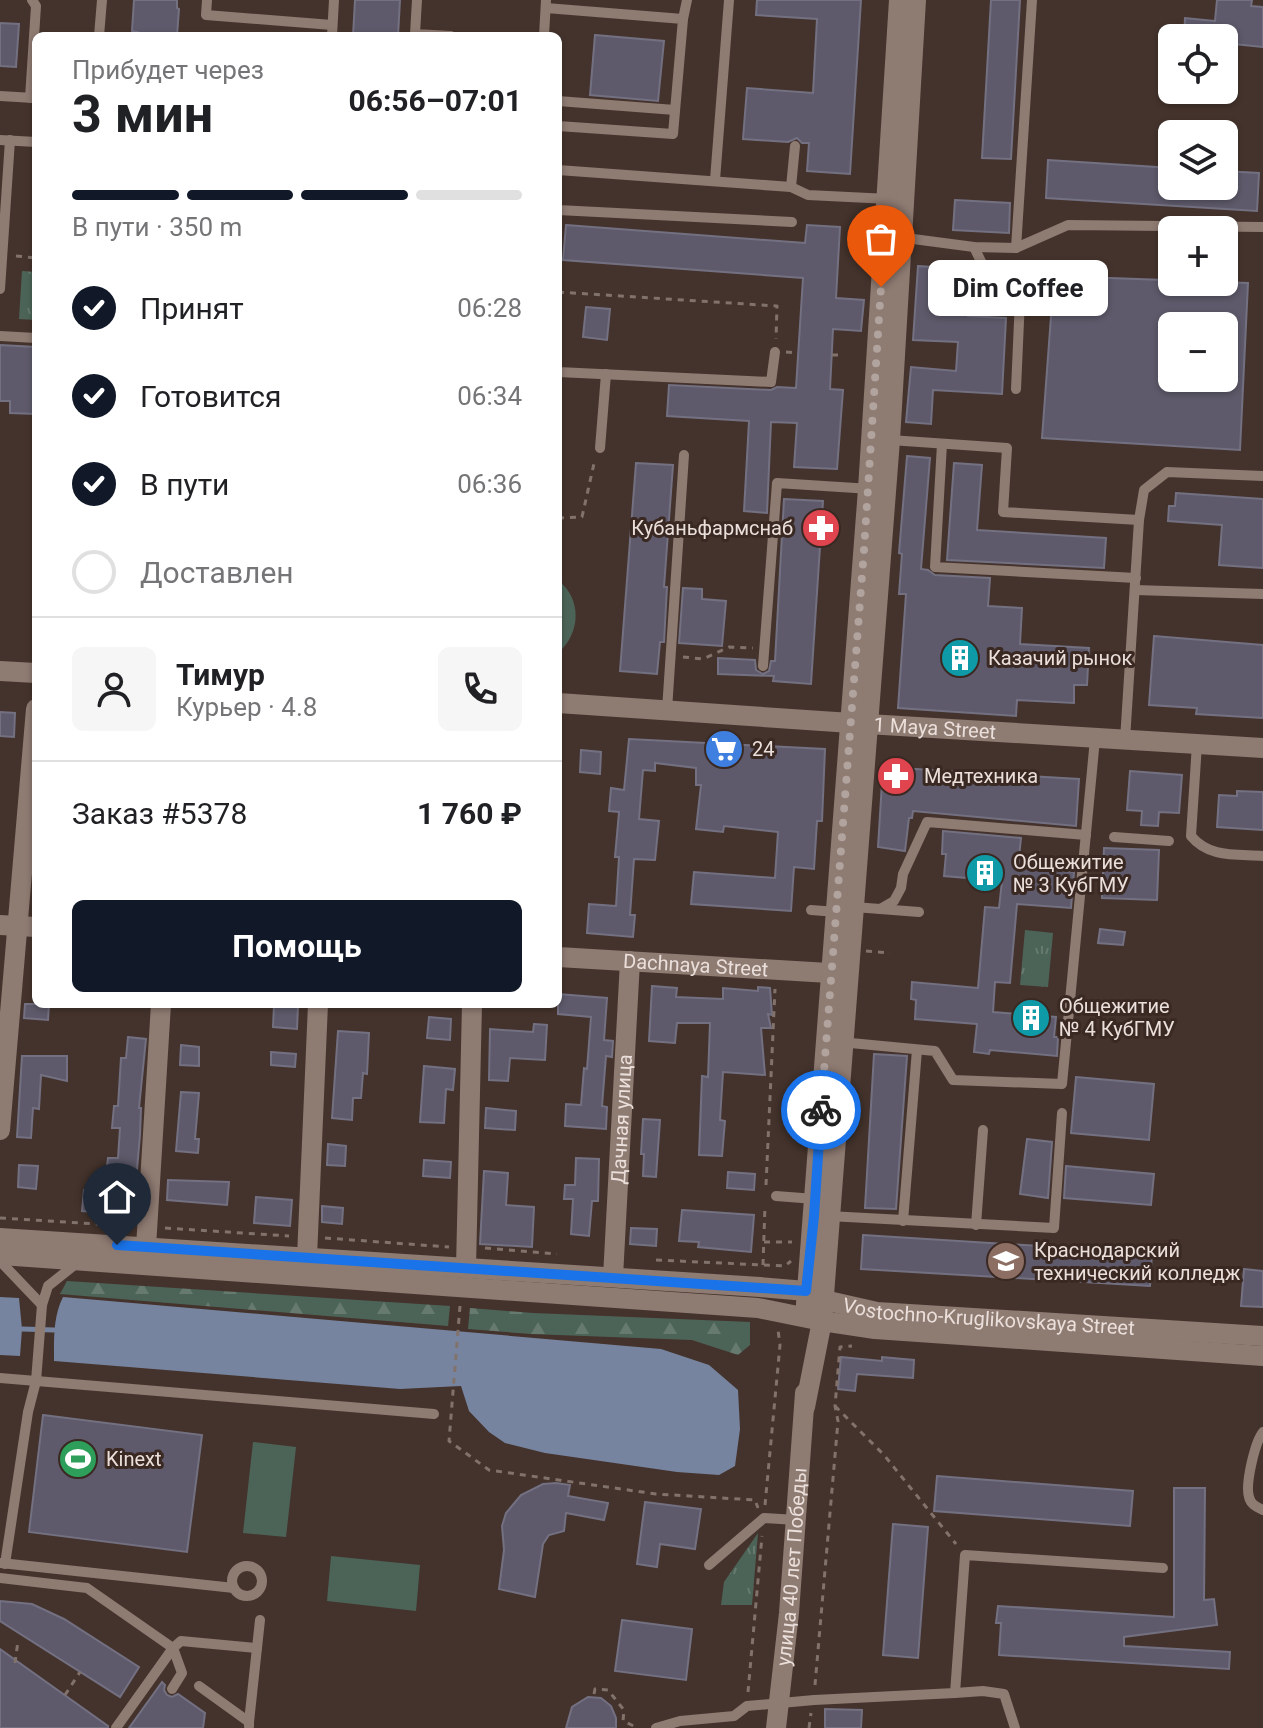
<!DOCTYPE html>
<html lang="ru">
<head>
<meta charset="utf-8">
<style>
	:root { --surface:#fff; --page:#f6f6f6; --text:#202124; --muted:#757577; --line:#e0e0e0; --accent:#111827 }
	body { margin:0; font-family:Roboto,sans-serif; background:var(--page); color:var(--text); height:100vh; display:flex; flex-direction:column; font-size:30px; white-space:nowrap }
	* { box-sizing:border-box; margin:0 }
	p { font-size:26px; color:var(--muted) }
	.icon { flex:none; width:44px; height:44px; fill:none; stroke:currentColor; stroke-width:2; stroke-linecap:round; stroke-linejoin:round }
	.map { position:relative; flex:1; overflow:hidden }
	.drawer { position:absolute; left:32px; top:32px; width:530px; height:976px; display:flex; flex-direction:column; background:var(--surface); border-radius:12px; box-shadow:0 2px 6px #0004 }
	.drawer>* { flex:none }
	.fabs { position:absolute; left:1158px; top:24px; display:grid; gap:16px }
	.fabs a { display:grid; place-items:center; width:80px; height:80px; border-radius:12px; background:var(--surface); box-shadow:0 2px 6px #0004; font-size:40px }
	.pin { position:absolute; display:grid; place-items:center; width:68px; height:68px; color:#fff; margin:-82px -34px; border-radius:50% 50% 50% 0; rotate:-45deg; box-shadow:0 0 8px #0007 }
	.pin .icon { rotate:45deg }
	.courier { position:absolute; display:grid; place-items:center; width:80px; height:80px; margin:-40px; border:6px solid #1a73e8; border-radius:50%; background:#fff; color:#222; box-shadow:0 2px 10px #0007 }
	.bubble { position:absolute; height:56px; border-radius:12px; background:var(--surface); box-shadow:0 2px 6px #0004; font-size:26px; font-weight:700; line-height:56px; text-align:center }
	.summary em { font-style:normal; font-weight:700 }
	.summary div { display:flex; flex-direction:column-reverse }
	.summary { display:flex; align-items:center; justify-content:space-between; height:136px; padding:0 40px }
	h1 { font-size:52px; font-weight:700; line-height:60px }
	.bar { display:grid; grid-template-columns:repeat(4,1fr); gap:12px 8px; align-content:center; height:96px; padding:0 40px }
	.bar i { height:10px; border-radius:6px; background:var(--line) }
	.bar .active { background:var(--accent) }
	.bar p { grid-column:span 4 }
	.line { display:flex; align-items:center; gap:20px; padding:0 40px; border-top:2px solid var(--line) }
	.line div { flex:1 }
	.round { display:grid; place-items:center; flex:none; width:84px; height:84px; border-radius:12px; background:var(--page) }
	ol { padding:0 40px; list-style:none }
	li { display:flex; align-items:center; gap:24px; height:88px }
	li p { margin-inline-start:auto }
	li .icon { padding:8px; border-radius:50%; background:var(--accent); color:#fff; stroke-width:4 }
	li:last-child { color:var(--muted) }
	li i { width:44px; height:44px; border:4px solid var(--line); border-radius:50% }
	.cta { display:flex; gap:16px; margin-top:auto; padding:16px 40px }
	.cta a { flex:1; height:92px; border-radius:12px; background:var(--accent); color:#fff; font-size:32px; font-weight:700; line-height:92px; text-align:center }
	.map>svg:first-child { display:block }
	.grass { fill:url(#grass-tufts) }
	.forest { fill:url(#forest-firs) }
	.pitch { fill:#4c6458 }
	.water { fill:#7784a0 }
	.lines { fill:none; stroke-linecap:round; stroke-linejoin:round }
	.stream { stroke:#7784a0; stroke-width:5 }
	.building { fill:#5e5a6b; stroke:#737082; stroke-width:2; fill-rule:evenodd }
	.path { stroke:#81726c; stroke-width:3; stroke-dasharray:6 6; stroke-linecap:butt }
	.service { stroke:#8e7b72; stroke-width:10 }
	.minor { stroke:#8e7b72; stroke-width:20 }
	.tertiary { stroke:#8e7b72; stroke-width:20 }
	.secondary { stroke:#8e7b72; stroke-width:20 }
	.done { stroke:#b1a39e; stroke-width:8; stroke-dasharray:0 14.4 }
	.route { stroke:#1a73e8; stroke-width:10 }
	.labels { text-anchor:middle; stroke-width:6; stroke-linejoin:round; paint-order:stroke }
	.poi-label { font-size:20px; fill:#ebdfdb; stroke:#3a2922; text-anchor:start }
	.street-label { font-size:20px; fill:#ebdfdb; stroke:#3a2922 }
</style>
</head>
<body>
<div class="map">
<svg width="1263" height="1728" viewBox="0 0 1263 1728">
	<defs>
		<pattern id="grass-tufts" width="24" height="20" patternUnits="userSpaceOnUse" patternTransform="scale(2)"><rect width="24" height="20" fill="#4c6458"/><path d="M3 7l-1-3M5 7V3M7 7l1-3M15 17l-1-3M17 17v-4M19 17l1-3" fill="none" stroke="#667a6f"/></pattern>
		<pattern id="forest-firs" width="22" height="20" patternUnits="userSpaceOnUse" patternTransform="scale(2)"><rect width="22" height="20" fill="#4c6458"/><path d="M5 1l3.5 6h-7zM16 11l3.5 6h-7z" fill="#667a6f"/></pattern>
	</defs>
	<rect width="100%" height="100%" fill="#44332c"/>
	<g class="grass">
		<path d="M22 271 36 272V320L19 319Z"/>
		<path d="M1025 930 1053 933 1048 987 1020 985Z"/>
		<path d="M758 1533 752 1605H721L724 1582Z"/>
	</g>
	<g class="forest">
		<path d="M67 1281 450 1306 448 1326 60 1294Z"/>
		<path d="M470 1308 533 1313 750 1322V1345L738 1355 692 1340 531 1334 468 1329Z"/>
	</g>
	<g class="pitch">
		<path d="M558 580C582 599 581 633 558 653Z"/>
		<path d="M253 1442 296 1447 286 1537 243 1533Z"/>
		<path d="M331 1556 420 1565 416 1611 327 1601Z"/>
	</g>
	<g class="water">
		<path d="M0 1297 19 1298 22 1329 20 1356 0 1355Z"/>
		<path d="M63 1297 661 1349 709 1365 738 1390 740 1429 735 1466 719 1475 677 1472 545 1453 505 1443 489 1432 469 1411 461 1386 400 1389 54 1361C54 1339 53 1317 63 1297Z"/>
	</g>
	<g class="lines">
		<path class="stream" d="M22 1329 54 1330"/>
	</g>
	<g class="building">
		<path d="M134 0H177V8L179 9 177 36H137L138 32 132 31Z"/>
		<path d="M355 0H400L398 36H353Z"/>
		<path d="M757 0H861L850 174 807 171 809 143H802L797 138 788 142 743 139 747 88 813 93 817 19 756 15Z"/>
		<path d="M991 0H1020L1011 159 982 158Z"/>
		<path d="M1217 0H1252L1251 6 1263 7V47L1224 43V38H1184L1185 18 1215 21Z"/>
		<path d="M0 23 19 24 16 67 0 66Z"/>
		<path d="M595 35 664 41 658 101 590 95Z"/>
		<path d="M1048 160 1172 168V186H1224V171L1259 173 1257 211 1046 198Z"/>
		<path d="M955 200 1010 203 1009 233 953 230Z"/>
		<path d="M566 225 805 243 807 225 840 227 836 298 864 300 861 331 833 329 830 389 843 390 837 469 794 467 797 423 771 422 767 513 744 511 749 421 667 416 669 385 771 390 777 387 796 388 803 278 563 260Z"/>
		<path d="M918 266 964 269 970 281 968 316 1006 318 1002 394 933 390 931 424 906 422 911 367 956 371 958 342 913 340Z"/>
		<path d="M1054 276 1248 283 1240 450 1042 438ZM1172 326H1224V378H1172Z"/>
		<path d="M586 307 610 309 607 340 583 337Z"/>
		<path d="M0 345 36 347V414L10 413V401H0Z"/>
		<path d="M907 456 930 458 921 569 928 570 935 575 990 578 988 606 1022 608 1020 644 1089 648 1087 685H1074V703L1017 700 1016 716 898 708 906 594H899L902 554 899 553Z"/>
		<path d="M636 463 673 465 664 587H667L664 642H660L657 674 620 671Z"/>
		<path d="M954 463 982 465 977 530 1106 538 1104 568 947 560Z"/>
		<path d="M1176 493 1263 499V568L1219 565 1222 525 1168 521 1169 506H1175Z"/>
		<path d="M784 499 823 501 811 684 773 681 774 676 718 674V658L755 660 756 670 763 674 769 671 771 661H775Z"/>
		<path d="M683 588 702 589V599L726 601 722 646 679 643Z"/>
		<path d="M1154 636 1263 645V718L1196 714 1197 708 1149 705Z"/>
		<path d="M0 712 15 713 14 737 0 736Z"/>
		<path d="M629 739 825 749 822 821H817L814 869 794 867 791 911 691 904 694 872 775 878 778 832 724 826 723 832 696 829 701 785H696V768L655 763V771L643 770 639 819 659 821 655 860 634 859 630 915H635L633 937 587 933 589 904 616 906 619 857H615L619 812 609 811 611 788 624 790Z"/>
		<path d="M581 750 601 752 600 774 580 772Z"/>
		<path d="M883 767 1079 779 1076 826 913 811 912 818H909L905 851 878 847Z"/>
		<path d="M1130 771 1182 775 1179 813 1159 812 1158 826 1141 825 1142 811 1127 810Z"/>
		<path d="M1237 791 1263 792V830L1217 827 1219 795 1237 796Z"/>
		<path d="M943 831 1021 838 1018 867 1074 872 1071 908 1017 904 1010 983 995 982 993 1012 1056 1017 1054 1037H1058L1057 1056 990 1050 989 1054 974 1052 977 1024 915 1019 916 1000 911 999 912 982 978 988 985 907 999 908 1002 881 944 876 946 854H942Z"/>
		<path d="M1104 848 1159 850 1157 900 1102 898Z"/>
		<path d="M1100 929 1125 932 1123 945 1098 943Z"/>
		<path d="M652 986 677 988 676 997 723 999V988L758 991V987L770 988 772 1015 768 1014 771 1028H761L765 1075 723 1072 720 1120 725 1121 722 1156 699 1155 702 1076 708 1077 710 1023H677L675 1043 649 1041Z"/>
		<path d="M558 994 607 998 604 1040 613 1041 612 1057 606 1056 602 1106 607 1107 606 1129 565 1126 566 1104 581 1105 584 1068 587 1069 591 1017 558 1014Z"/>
		<path d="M25 1004H49L48 1020 24 1018Z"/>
		<path d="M274 1005 298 1006 297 1029 273 1027Z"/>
		<path d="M429 1017 451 1019 450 1040 427 1038Z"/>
		<path d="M534 1024 547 1025 545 1060 510 1058 508 1081 489 1080 490 1029 533 1032Z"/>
		<path d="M338 1031 369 1033 367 1074 363 1073 361 1098H353L352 1120 332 1118Z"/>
		<path d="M128 1037 146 1039 139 1108H141L140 1135 133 1215 82 1211 84 1190 104 1191 108 1158H118L120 1128H112L114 1106H118L121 1058H126Z"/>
		<path d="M181 1045 199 1047V1066L180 1065Z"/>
		<path d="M271 1052 296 1054 295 1067 271 1065Z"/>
		<path d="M874 1054 907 1056 896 1209 865 1208Z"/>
		<path d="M22 1056H67V1081L41 1075 39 1109 33 1108 31 1138 17 1137Z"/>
		<path d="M424 1066 455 1069 453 1090 446 1089 444 1123 420 1122Z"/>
		<path d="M1076 1077 1154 1084 1149 1140 1071 1133Z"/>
		<path d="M181 1092 199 1093 195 1139H199L198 1153 176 1151Z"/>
		<path d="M486 1108 516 1111 515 1130 485 1128Z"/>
		<path d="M643 1119 660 1120 656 1177 643 1176 644 1154H641Z"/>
		<path d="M1027 1139 1052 1142 1048 1198 1020 1194Z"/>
		<path d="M328 1144 346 1146 345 1166 327 1165Z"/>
		<path d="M576 1158 599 1159 598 1201H592L589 1236 571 1234 573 1199H564L565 1185H575Z"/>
		<path d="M424 1160 451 1162 450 1178 423 1176Z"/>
		<path d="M19 1165 38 1166 36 1189 18 1187Z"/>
		<path d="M1066 1166 1154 1174 1151 1205 1064 1198Z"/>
		<path d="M484 1171 508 1173 506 1205 534 1207 532 1247 480 1244Z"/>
		<path d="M728 1172 755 1174 754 1190 727 1188Z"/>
		<path d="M168 1180 229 1182 227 1205 167 1200Z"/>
		<path d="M256 1197 292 1200 290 1226 254 1223Z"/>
		<path d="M322 1206 343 1208 342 1224 322 1222Z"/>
		<path d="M682 1210 754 1215 751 1252 698 1247 699 1242 679 1241Z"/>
		<path d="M631 1228 657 1229 656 1246 630 1244Z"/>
		<path d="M863 1235 1152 1253 1150 1286 861 1269Z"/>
		<path d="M1244 1269 1263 1271V1307L1241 1306Z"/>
		<path d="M841 1357 882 1361V1357L914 1360 913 1378 857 1374 855 1391 838 1389Z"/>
		<path d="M43 1415 202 1435 187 1552 29 1532Z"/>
		<path d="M937 1476 1133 1491 1130 1526 934 1511Z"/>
		<path d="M556 1483 570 1485 568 1496 608 1503 604 1520 566 1513 564 1531 549 1535 543 1544 535 1597 499 1589 504 1550 502 1526 506 1513 521 1495 543 1484Z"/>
		<path d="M1174 1488H1205L1204 1600 1214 1599 1217 1625 1124 1637V1646L1230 1652 1229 1669 999 1655 1001 1623H996L998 1606 1174 1617Z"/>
		<path d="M645 1502 701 1509 695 1549 660 1544 657 1567 637 1564Z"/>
		<path d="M893 1524 928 1527 918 1658 883 1655Z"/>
		<path d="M0 1601 32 1604 64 1619 139 1667 120 1697 0 1621Z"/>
		<path d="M622 1620 692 1629 686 1680 615 1671Z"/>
		<path d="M0 1649 108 1726V1728H0Z"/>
		<path d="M162 1682 165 1685 164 1690 167 1695 172 1697 178 1694 205 1713 203 1728H129Z"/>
		<path d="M588 1697 601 1698 611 1706 616 1718V1728H566L572 1707Z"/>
		<path d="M825 1709 862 1710 861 1728H825Z"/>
	</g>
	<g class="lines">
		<g class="path">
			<path d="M852 254H864"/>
			<path d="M16 256 36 258"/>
			<path d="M558 292 777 306 776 339"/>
			<path d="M786 352 798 353"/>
			<path d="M832 355H838"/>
			<path d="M558 518 582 517 595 459"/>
			<path d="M683 657 703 659 729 647 753 648"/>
			<path d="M866 951 890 953"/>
			<path d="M766 1185 775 989"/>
			<path d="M0 1218 130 1226"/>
			<path d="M165 1228 289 1236"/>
			<path d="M325 1238 449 1247"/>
			<path d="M764 1242H792"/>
			<path d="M485 1248 557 1254"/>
			<path d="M656 1260 785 1266 791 1261"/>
			<path d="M763 1265 765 1205"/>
			<path d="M460 1306 449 1441 489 1470 656 1494 755 1500 758 1508"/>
			<path d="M835 1406 884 1455 956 1544"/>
			<path d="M765 1505 780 1345 778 1330"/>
			<path d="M15 1663 18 1641"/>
			<path d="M815 1685 838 1421 835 1406 840 1347 852 1346"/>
			<path d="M748 1692 762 1536"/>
			<path d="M594 1694 595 1689 608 1690 624 1710 623 1721 638 1728"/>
			<path d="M65 1695 80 1672"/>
			<path d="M809 1728 811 1713"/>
		</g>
		<g class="service">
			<path d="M207 0 206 15 332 25"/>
			<path d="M417 0 415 34 451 36"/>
			<path d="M546 8 683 19 673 134 558 126"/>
			<path d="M683 19 687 0"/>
			<path d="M99 36 102 0"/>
			<path d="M332 36 334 0"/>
			<path d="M544 36 546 0"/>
			<path d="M0 96 34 98"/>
			<path d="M30 98 36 6 32 0"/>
			<path d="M558 101 675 110"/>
			<path d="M0 140 36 142"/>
			<path d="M558 170 791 187 808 195 889 199"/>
			<path d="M715 180 729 0"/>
			<path d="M791 187 795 146"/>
			<path d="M558 210 792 222"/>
			<path d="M898 237 974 247 1016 248 1068 225 1263 227"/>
			<path d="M974 247 988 276 1020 299 1016 389"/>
			<path d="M1016 248 1032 0"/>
			<path d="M0 289 10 140"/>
			<path d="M0 336 36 338"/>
			<path d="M558 372 771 382 775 352"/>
			<path d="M890 440 1007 448 1003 512 1139 520 1125 740"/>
			<path d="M942 444 935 567 1136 578"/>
			<path d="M600 448 606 374"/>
			<path d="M1139 520 1144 490 1167 472 1263 476"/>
			<path d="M1135 590 1263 594"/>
			<path d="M763 666 777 483 871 489"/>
			<path d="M667 710 684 455"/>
			<path d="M1197 744 1191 836C1209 858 1236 854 1263 856"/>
			<path d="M1114 837 1169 841"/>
			<path d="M854 907 919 912"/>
			<path d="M880 909 894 901 901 888 903 874 927 822 1086 835"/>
			<path d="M811 910 837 912"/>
			<path d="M840 1042 935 1051 953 1080 1062 1084 1095 739"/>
			<path d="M776 1196 815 1199"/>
			<path d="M828 1216 1054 1228 1062 1113"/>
			<path d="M903 1221 917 1050"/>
			<path d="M976 1225 983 1130"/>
			<path d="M0 1261 42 1305"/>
			<path d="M0 1378 434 1414"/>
			<path d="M1263 1432C1255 1442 1245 1484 1249 1497 1251 1505 1257 1507 1263 1510"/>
			<path d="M1 1563 234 1588"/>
			<path d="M5 1564 28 1412 36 1381 42 1305 48 1286 77 1263"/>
			<path d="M709 1565 764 1518 797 1520"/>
			<circle cx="247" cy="1581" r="15"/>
			<path d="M0 1578 87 1588 173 1648 116 1728"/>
			<path d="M199 1686 249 1722V1726"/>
			<path d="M172 1689 182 1673 173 1648 181 1641 257 1648"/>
			<path d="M955 1693 983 1691 1004 1694 1015 1728"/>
			<path d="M249 1722 260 1620"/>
			<path d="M656 1728 680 1721 734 1716 747 1706 814 1700 955 1693 965 1555 1163 1568"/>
		</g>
		<g class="minor">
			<path d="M0 671 36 673"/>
			<path d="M558 703 851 723"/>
			<path d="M0 925 36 927"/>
			<path id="s1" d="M558 957 846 974"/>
			<path d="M0 1130 36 709"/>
			<path d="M146 1247 161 1004"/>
			<path d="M307 1257 318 1004"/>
			<path d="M466 1268 472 1004"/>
			<path id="s2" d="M613 1277 630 961"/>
		</g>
		<g class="tertiary">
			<path id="s3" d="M851 723 1263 748"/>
			<path id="s4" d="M824 1300 877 1312 1263 1336"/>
			<path d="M805 1407 822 1321 875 1329 1263 1356"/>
			<path id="s5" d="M776 1728 789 1613 805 1393"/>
		</g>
		<g class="secondary">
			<path d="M0 1238 760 1287 806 1291 816 1296"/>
			<path d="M0 1255 758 1308 822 1321 890 440 916 0"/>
			<path d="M805 1317 868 489 899 0"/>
		</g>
	</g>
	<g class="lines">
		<path class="done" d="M821 1110 864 550 881 287"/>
		<path class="route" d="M117 1245 806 1291 814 1216 821 1110"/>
	</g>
	<defs>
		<symbol id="pharmacy-disc" viewBox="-11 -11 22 22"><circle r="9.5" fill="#e0444e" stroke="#3a2922"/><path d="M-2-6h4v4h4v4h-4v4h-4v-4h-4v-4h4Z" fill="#fff"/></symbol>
		<symbol id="building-disc" viewBox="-11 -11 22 22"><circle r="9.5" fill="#0f9aa8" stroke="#3a2922"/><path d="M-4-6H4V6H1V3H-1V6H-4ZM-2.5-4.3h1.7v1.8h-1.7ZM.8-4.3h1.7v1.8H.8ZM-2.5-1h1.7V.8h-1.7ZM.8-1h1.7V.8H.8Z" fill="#fff"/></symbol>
		<symbol id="supermarket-disc" viewBox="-11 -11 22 22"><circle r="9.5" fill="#3f7fe0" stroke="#3a2922"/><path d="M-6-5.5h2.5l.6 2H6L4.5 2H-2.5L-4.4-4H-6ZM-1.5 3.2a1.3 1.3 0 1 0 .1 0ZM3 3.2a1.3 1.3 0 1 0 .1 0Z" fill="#fff"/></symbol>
		<symbol id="university-disc" viewBox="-11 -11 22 22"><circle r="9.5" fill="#8d6e63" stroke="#3a2922"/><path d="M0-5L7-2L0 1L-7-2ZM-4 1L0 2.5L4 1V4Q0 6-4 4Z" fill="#fff"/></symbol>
		<symbol id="stadium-disc" viewBox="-11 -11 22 22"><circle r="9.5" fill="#2e9e5b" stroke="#3a2922"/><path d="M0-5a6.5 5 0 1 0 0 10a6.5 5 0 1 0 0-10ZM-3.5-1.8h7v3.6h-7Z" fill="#fff"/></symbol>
	</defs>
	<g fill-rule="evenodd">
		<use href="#pharmacy-disc" x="799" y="506" width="44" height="44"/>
		<use href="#building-disc" x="938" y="636" width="44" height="44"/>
		<use href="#supermarket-disc" x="702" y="727" width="44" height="44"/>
		<use href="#pharmacy-disc" x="874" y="754" width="44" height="44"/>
		<use href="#building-disc" x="963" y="851" width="44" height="44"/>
		<use href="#building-disc" x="1009" y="996" width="44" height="44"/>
		<use href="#university-disc" x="984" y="1239" width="44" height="44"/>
		<use href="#stadium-disc" x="56" y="1437" width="44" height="44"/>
	</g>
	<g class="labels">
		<g class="poi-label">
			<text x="793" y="535" text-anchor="end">Кубаньфармснаб</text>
			<text x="988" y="665">Казачий рынок</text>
			<text x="752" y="756">24</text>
			<text x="924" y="783">Медтехника</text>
			<text x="1013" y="869">Общежитие<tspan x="1013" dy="23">№ 3 КубГМУ</tspan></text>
			<text x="1059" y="1013">Общежитие<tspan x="1059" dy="23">№ 4 КубГМУ</tspan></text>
			<text x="1034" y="1257">Краснодарский<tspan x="1034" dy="23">технический колледж</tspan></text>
			<text x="106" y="1466">Kinext</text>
		</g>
		<g class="street-label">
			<text dy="7" stroke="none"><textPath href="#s3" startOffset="84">1 Maya Street</textPath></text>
			<text dy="7" stroke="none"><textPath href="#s1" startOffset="138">Dachnaya Street</textPath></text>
			<text dy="7" stroke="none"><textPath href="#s2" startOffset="158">Дачная улица</textPath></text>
			<text dy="7" stroke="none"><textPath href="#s4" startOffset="166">Vostochno-Kruglikovskaya Street</textPath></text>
			<text dy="7" stroke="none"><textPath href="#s5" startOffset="162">улица 40 лет Победы</textPath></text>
		</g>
	</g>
</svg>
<div class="fabs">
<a><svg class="icon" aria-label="locate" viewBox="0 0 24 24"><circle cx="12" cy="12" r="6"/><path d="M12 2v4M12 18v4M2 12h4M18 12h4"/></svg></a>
<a><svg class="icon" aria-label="layers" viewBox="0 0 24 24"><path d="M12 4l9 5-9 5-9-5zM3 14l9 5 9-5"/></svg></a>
<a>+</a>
<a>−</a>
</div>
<div class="pin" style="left:881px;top:287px;background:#ea580c"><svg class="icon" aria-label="bag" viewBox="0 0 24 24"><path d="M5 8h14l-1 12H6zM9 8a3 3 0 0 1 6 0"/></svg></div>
<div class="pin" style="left:117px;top:1245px;background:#1f2937"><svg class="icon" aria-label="home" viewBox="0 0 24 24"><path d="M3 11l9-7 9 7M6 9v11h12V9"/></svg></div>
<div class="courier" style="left:821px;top:1110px"><svg class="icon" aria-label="bike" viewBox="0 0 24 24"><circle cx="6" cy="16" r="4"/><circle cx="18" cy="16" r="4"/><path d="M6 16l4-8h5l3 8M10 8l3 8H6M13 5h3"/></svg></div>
<div class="bubble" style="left:928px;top:260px;width:180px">Dim Coffee</div>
<section class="drawer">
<div class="summary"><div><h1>3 мин</h1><p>Прибудет через</p></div><em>06:56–07:01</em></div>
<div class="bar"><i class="active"></i><i class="active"></i><i class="active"></i><i></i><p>В пути · 350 m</p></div>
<ol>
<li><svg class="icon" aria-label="check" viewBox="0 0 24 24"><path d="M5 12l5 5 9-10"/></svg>Принят<p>06:28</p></li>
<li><svg class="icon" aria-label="check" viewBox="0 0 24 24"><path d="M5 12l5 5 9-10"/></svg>Готовится<p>06:34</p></li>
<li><svg class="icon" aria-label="check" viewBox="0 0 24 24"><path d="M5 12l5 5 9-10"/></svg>В пути<p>06:36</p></li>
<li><i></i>Доставлен</li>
</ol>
<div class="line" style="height:144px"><a class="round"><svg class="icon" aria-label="person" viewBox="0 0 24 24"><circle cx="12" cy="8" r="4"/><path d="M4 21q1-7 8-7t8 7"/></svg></a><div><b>Тимур</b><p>Курьер · 4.8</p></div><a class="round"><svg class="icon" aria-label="phone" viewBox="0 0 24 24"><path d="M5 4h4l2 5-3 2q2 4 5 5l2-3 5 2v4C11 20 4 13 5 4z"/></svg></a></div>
<div class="line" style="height:104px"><div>Заказ #5378</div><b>1 760 ₽</b></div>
<div class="cta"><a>Помощь</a></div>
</section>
</div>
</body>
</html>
